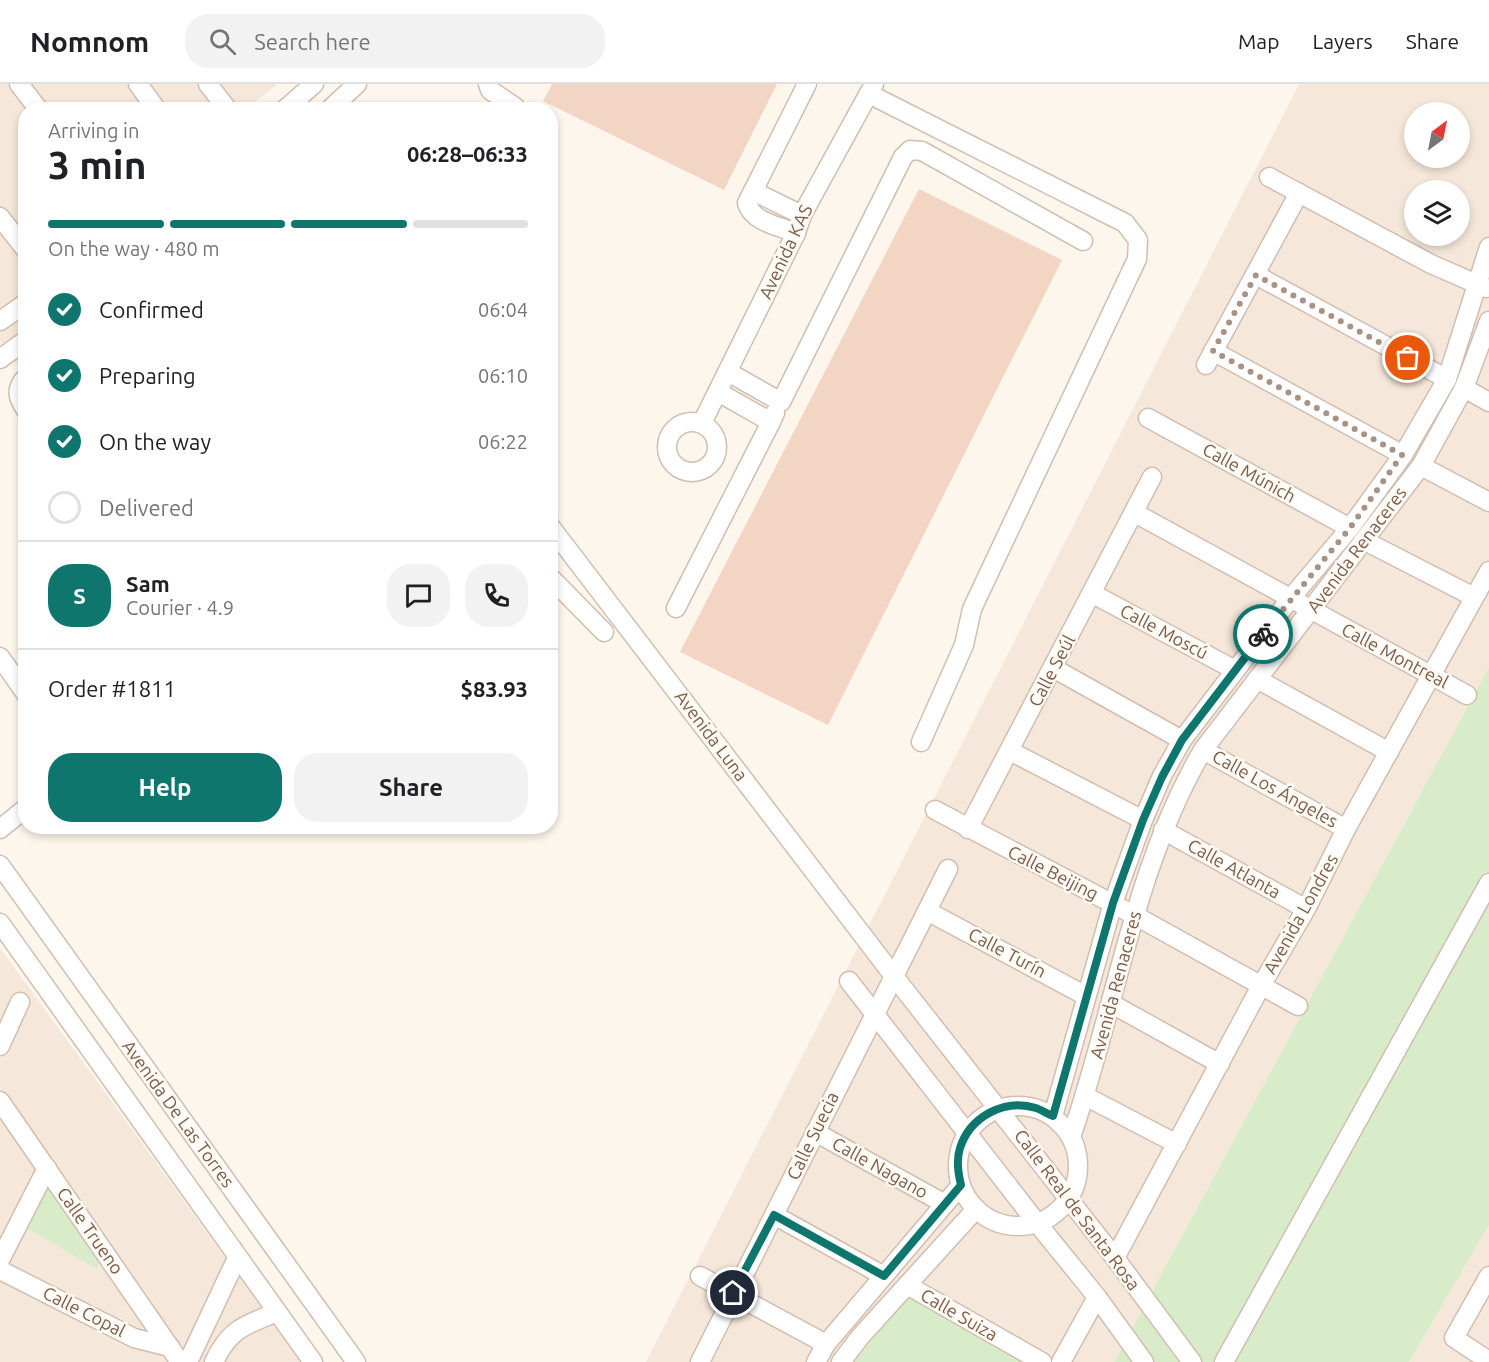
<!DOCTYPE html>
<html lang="en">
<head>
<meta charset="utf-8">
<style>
	:root { --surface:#fff; --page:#f2f2f2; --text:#202124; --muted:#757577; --line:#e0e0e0; --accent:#0f766e }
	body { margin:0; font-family:Ubuntu,sans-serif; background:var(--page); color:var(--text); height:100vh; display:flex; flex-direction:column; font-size:22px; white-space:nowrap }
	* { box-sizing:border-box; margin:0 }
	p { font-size:20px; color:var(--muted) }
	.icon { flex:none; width:33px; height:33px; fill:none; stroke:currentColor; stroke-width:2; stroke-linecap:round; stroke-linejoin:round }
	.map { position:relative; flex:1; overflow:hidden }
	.panel { position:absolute; left:18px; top:18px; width:540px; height:732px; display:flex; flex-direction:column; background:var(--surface); border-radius:24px; box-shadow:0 3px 9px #0003 }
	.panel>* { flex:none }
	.needle { width:39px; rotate:32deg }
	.tools { position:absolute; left:1404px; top:18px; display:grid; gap:12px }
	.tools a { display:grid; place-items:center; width:66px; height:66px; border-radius:50%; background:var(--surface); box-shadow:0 3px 9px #0003; font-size:30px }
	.pin { position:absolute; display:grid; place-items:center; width:51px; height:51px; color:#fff; margin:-26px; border:3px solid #fff; border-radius:50%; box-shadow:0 2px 6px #0007 }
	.courier { position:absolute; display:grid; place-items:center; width:60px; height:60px; margin:-30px; border:4px solid #0f766e; border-radius:50%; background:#fff; color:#222; box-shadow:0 2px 8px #0007 }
	.head em { font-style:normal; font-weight:700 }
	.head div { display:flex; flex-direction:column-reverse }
	.head { display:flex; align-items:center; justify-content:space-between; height:102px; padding:0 30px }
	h1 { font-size:39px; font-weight:700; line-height:45px }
	.bar { display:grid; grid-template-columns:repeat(4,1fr); gap:9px 6px; align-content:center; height:72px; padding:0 30px }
	.bar i { height:8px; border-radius:4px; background:var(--line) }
	.bar .selected { background:var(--accent) }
	.bar p { grid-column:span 4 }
	.line { display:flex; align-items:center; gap:15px; padding:0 30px; border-top:2px solid var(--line) }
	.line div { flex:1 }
	.round { display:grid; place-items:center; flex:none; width:63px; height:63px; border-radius:24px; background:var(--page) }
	ol { padding:0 30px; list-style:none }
	li { display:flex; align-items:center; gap:18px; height:66px }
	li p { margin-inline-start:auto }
	li .icon { padding:6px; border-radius:50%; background:var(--accent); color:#fff; stroke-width:4 }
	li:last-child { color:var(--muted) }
	li i { width:33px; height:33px; border:3px solid var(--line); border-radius:50% }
	.button { display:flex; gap:12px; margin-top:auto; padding:12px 30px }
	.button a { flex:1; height:69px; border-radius:24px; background:var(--accent); color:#fff; font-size:24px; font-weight:700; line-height:69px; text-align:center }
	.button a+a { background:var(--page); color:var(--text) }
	header { display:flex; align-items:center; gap:36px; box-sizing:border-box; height:84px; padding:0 30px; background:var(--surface); border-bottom:2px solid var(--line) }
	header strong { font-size:28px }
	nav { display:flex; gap:33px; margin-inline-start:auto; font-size:21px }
	.search { width:420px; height:54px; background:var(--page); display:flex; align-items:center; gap:15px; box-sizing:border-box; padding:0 21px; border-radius:24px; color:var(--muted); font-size:22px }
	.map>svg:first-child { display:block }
	.residential { fill:#f5e8da; fill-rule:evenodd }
	.green { fill:#d8ecc9 }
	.building { fill:#f3d5c3 }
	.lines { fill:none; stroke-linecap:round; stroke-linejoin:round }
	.minor-casing { stroke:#d1beb0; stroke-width:21 }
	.minor { stroke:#fff; stroke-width:18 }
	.done { stroke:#a89285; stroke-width:6; stroke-dasharray:0 10.8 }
	.route { stroke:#0f766e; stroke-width:8 }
	.labels { text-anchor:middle; stroke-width:5; stroke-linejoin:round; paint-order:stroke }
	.street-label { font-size:18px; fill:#7a5c4d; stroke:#fffaf3 }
</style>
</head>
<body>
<header>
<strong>Nomnom</strong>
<div class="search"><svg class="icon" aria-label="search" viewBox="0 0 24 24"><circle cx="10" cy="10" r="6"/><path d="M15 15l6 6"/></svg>Search here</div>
<nav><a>Map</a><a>Layers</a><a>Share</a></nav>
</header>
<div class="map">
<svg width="1489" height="1278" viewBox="0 0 1489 1278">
	<rect width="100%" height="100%" fill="#fdf6ec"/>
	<g class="residential">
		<path d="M0 0H278L246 25 26 26 25 290 0 257Z"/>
		<path d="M1299 0H1489V583L1114 1278H646ZM1414 28H1460V74H1414ZM1414 106H1460V152H1414Z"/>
		<path d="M0 864 301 1278H0Z"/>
		<path d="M1489 1141V1278H1409Z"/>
	</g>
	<g class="green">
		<path d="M1489 583V1141L1409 1278H1114Z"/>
		<path d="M46 1101 55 1105 100 1173 97 1185 27 1144Z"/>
		<path d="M908 1213H920L1036 1278H854L862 1264Z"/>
	</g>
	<g class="building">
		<path d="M552 0H777L724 106 543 17Z"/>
		<path d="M919 105 1062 176 828 641 680 568Z"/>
	</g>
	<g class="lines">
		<defs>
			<g id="minor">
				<path d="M19 0 39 26"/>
				<path d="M138 0 157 26"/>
				<path d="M208 0 228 26"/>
				<path d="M488 0 490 6 515 23"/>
				<path d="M869 10 1125 139 1138 156 1137 175 972 525 964 561 921 658"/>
				<path d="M284 26 314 0"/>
				<path d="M329 26 357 0"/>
				<path d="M1269 93 1431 180 1486 204"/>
				<path d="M753 107 802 131"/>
				<path d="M0 133 26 166"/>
				<path d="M796 149C779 142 752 138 747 119L807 0"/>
				<path d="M1256 191 1447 295"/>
				<path d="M0 237 26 219"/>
				<path d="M1213 267 1403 371"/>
				<path d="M0 275 26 256"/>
				<path d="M1206 281 1299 109"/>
				<path d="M728 288 781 318 903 73 910 66 922 67 1083 157"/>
				<path d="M26 293C15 305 17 313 26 326"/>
				<path d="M1464 304 1489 318"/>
				<path d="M718 308 771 338 775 329"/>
				<path d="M1148 334 1350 444"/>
				<circle cx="692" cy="363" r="25"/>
				<path d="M702 339 796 149 802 131 874 0"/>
				<path d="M1421 382 1489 418"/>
				<path d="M1135 429 1467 611"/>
				<path d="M550 442 893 891 1115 1174 1192 1278"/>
				<path d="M1365 457 1474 513"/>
				<path d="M550 493 604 548"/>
				<path d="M1093 510 1235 586"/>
				<path d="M676 524 771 338"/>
				<path d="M0 573 26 610"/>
				<path d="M1053 584 1182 656"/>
				<path d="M1257 595 1389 668"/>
				<path d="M1203 666 1346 745"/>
				<path d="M1010 667 1143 736"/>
				<path d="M935 726 1134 831 1298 922"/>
				<path d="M0 745 26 724"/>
				<path d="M968 745 1152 393"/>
				<path d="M1163 746 1306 825"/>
				<path d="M0 781 356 1278"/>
				<path d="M927 827 1086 912"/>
				<path d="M0 839 313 1278"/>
				<path d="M849 897 1037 1139 1097 1213 1144 1278"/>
				<path d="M1112 920 1220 980"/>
				<path d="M0 962 20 918"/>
				<path d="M1085 1012 1177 1060"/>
				<path d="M0 1017 180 1278"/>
				<circle cx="1018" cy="1082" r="60"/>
				<path d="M1053 1032 1113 819 1143 736 1162 692 1182 656 1290 515 1350 444 1403 371 1447 295 1489 163"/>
				<path d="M815 1048 945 1120"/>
				<path d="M1071 1053C1116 924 1133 785 1203 666L1421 382 1464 304 1489 237"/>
				<path d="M774 1131 884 1192"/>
				<path d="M1115 1174 1262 900 1306 825 1346 745 1489 487"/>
				<path d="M0 1176 47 1084"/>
				<path d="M0 1186 134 1254 170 1263"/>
				<path d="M700 1192 826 1260"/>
				<path d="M1489 1192 1454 1254 1489 1277"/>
				<path d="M907 1201 1042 1278"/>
				<path d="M188 1278 237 1174"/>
				<path d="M214 1278C230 1244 244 1242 277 1228"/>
				<path d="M700 1278 948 785"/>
				<path d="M816 1278 826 1260 961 1101"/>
				<path d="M841 1278 860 1253 976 1125"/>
				<path d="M1061 1278 1097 1213"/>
				<path d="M1224 1278 1489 799"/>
			</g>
		</defs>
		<use href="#minor" class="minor-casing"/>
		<use href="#minor" class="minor"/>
	</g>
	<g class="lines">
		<path class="done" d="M1263 550 1350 444 1402 371 1213 267 1256 191 1408 274"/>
		<path class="route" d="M733 1209 774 1131 884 1192 961 1101C958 1089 956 1076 960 1064 970 1033 1004 1014 1036 1024 1042 1026 1047 1030 1053 1032L1113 819 1143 736 1162 693 1182 656 1263 550"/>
	</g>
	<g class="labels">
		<g class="street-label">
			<text transform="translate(786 168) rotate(-65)" y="6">Avenida KAS</text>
			<text transform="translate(1249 389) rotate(29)" y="6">Calle Múnich</text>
			<text transform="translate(1357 466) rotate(-53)" y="6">Avenida Renaceres</text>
			<text transform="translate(1164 548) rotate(28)" y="6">Calle Moscú</text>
			<text transform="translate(1395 572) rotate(28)" y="6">Calle Montreal</text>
			<text transform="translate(1052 587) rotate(-62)" y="6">Calle Seúl</text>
			<text transform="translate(711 652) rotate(53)" y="6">Avenida Luna</text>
			<text transform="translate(1275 705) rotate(29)" y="6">Calle Los Ángeles</text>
			<text transform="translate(1234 785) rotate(29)" y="6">Calle Atlanta</text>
			<text transform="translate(1053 789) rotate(27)" y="6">Calle Beijing</text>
			<text transform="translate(1301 830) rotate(-61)" y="6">Avenida Londres</text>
			<text transform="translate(1007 869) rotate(28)" y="6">Calle Turín</text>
			<text transform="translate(1116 901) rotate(-75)" y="6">Avenida Renaceres</text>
			<text transform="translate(178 1030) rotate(54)" y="6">Avenida De Las Torres</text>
			<text transform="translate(813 1052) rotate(-64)" y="6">Calle Suecia</text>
			<text transform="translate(880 1084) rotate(29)" y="6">Calle Nagano</text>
			<text transform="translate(1077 1126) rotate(53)" y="6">Calle Real de Santa Rosa</text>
			<text transform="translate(90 1147) rotate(55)" y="6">Calle Trueno</text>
			<text transform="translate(84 1228) rotate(27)" y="6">Calle Copal</text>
			<text transform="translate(959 1231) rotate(30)" y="6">Calle Suiza</text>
		</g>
	</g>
</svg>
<div class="tools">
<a><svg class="needle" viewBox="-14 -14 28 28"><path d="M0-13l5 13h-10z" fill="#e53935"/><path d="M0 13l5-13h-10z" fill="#757577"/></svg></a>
<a><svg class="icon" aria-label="layers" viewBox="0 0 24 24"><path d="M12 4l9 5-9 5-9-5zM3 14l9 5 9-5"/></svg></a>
</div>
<div class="pin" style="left:1408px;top:274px;background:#ea580c"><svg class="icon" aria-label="bag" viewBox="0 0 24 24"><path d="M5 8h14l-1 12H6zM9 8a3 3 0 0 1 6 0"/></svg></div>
<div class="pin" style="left:733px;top:1209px;background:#1f2937"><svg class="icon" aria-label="home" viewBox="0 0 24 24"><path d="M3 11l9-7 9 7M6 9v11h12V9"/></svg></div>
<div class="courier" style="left:1263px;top:550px"><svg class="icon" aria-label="bike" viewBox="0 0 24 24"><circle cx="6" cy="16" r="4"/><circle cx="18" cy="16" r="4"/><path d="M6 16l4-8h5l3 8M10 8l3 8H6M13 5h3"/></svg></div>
<section class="panel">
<div class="head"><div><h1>3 min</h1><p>Arriving in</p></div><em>06:28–06:33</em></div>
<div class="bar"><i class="selected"></i><i class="selected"></i><i class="selected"></i><i></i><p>On the way · 480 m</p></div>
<ol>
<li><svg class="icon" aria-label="check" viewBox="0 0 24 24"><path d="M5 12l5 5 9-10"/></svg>Confirmed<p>06:04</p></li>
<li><svg class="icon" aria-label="check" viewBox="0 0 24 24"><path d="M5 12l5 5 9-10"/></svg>Preparing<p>06:10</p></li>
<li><svg class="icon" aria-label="check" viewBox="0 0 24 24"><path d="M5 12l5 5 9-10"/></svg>On the way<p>06:22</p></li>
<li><i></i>Delivered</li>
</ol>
<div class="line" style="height:108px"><b class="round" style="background:var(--accent);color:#fff">S</b><div><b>Sam</b><p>Courier · 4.9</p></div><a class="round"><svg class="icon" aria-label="chat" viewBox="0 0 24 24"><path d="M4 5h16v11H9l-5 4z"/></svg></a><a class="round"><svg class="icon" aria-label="phone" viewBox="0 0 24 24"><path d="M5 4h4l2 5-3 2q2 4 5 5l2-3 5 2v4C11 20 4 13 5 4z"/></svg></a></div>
<div class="line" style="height:78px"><div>Order #1811</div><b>$83.93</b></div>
<div class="button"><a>Help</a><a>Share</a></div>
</section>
</div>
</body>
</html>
